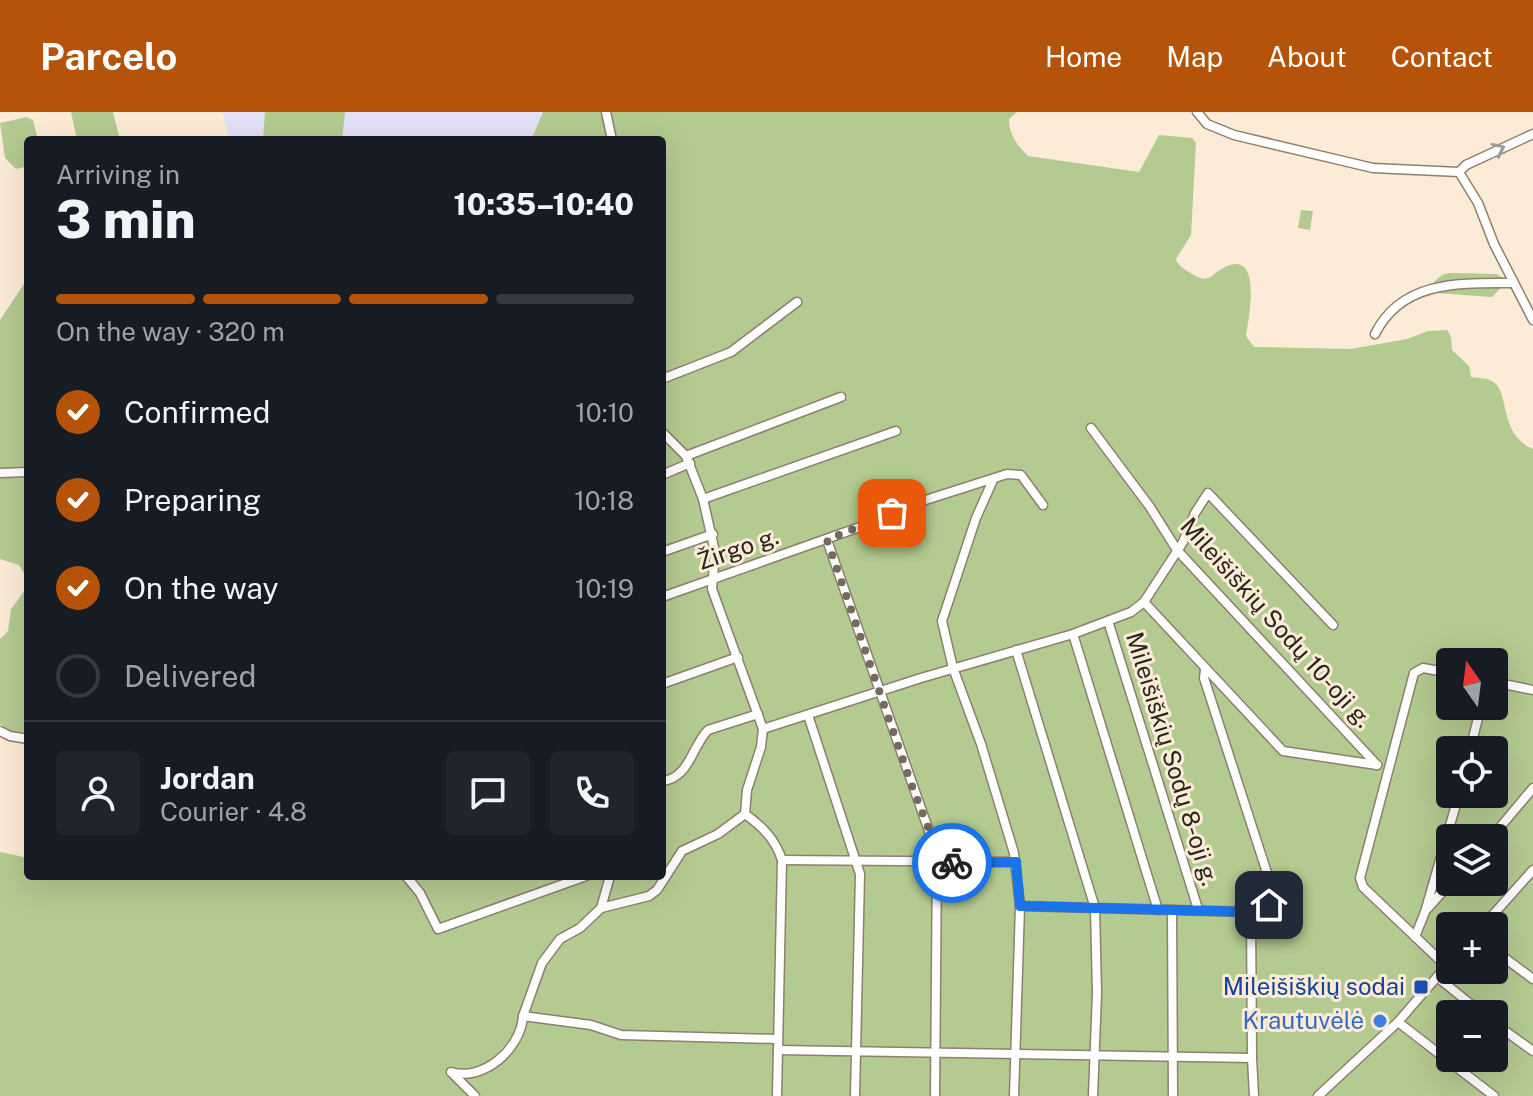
<!DOCTYPE html>
<html lang="en">
<head>
<meta charset="utf-8">
<style>
	:root { --surface:#171b24; --page:#20242c; --text:#f1f3f6; --muted:#9ea1a6; --line:#363941; --accent:#b45309 }
	body { margin:0; font-family:"Public Sans",sans-serif; background:var(--page); color:var(--text); height:100vh; display:flex; flex-direction:column; font-size:30px; white-space:nowrap }
	* { box-sizing:border-box; margin:0 }
	p { font-size:26px; color:var(--muted) }
	.icon { flex:none; width:44px; height:44px; fill:none; stroke:currentColor; stroke-width:2; stroke-linecap:round; stroke-linejoin:round }
	.map { position:relative; flex:1; overflow:hidden }
	.sheet { position:absolute; left:24px; top:24px; width:642px; height:744px; display:flex; flex-direction:column; background:var(--surface); border-radius:8px; box-shadow:0 8px 32px #0002 }
	.sheet>* { flex:none }
	.needle { width:52px; rotate:346deg }
	.controls { position:absolute; left:1436px; top:536px; display:grid; gap:16px }
	.controls a { display:grid; place-items:center; width:72px; height:72px; border-radius:8px; background:var(--surface); box-shadow:0 8px 32px #0002; font-size:40px }
	.pin { position:absolute; display:grid; place-items:center; width:68px; height:68px; color:#fff; margin:-34px; border-radius:16px; box-shadow:0 4px 12px #0006 }
	.courier { position:absolute; display:grid; place-items:center; width:80px; height:80px; margin:-40px; border:6px solid #1a73e8; border-radius:50%; background:#fff; color:#222; box-shadow:0 2px 10px #0007 }
	.summary em { font-style:normal; font-weight:800 }
	.summary div { display:flex; flex-direction:column-reverse }
	.summary { display:flex; align-items:center; justify-content:space-between; height:136px; padding:0 32px }
	h1 { font-size:52px; font-weight:800; line-height:60px }
	.bar { display:grid; grid-template-columns:repeat(4,1fr); gap:12px 8px; align-content:center; height:96px; padding:0 32px }
	.bar i { height:10px; border-radius:6px; background:var(--line) }
	.bar .on { background:var(--accent) }
	.bar p { grid-column:span 4 }
	.line { display:flex; align-items:center; gap:20px; padding:0 32px; border-top:2px solid var(--line) }
	.line div { flex:1 }
	.round { display:grid; place-items:center; flex:none; width:84px; height:84px; border-radius:8px; background:var(--page) }
	ol { padding:0 32px; list-style:none }
	li { display:flex; align-items:center; gap:24px; height:88px }
	li p { margin-inline-start:auto }
	li .icon { padding:8px; border-radius:50%; background:var(--accent); color:#fff; stroke-width:4 }
	li:last-child { color:var(--muted) }
	li i { width:44px; height:44px; border:4px solid var(--line); border-radius:50% }
	header { display:flex; align-items:center; gap:48px; box-sizing:border-box; height:112px; padding:0 40px; background:var(--accent); color:#fff }
	header strong { font-size:38px }
	nav { display:flex; gap:44px; margin-inline-start:auto; font-size:28px }
	.map>svg:first-child { display:block }
	.education { fill:#e4e0f6 }
	.green { fill:#b3ca90; fill-rule:evenodd }
	.lines { fill:none; stroke-linecap:round; stroke-linejoin:round }
	.street-casing { stroke:#8f7f6d; stroke-width:11 }
	.street { stroke:#fff; stroke-width:8 }
	.oneway { stroke:#a09d99 }
	.done { stroke:#746a5e; stroke-width:8; stroke-dasharray:0 14.4 }
	.route { stroke:#1a73e8; stroke-width:10 }
	.transit-dot { fill:#1a4fb4; stroke:#fcebd6; stroke-width:3 }
	.shop-dot { fill:#3f7fe0; stroke:#fcebd6; stroke-width:3 }
	.labels { text-anchor:middle; stroke-width:6; stroke-linejoin:round; paint-order:stroke }
	.street-label { font-size:24px; fill:#2b251d; stroke:#fcebd6 }
	.transit-label { font-size:24px; fill:#164399; stroke:#fcebd6; text-anchor:end }
	.shop-label { font-size:24px; fill:#366cbe; stroke:#fcebd6; text-anchor:end }
</style>
</head>
<body>
<header>
<strong>Parcelo</strong>
<nav><a>Home</a><a>Map</a><a>About</a><a>Contact</a></nav>
</header>
<div class="map">
<svg width="1533" height="984" viewBox="0 0 1533 984">
	<rect width="100%" height="100%" fill="#fcebd6"/>
	<path class="education" d="M223 0H543L531 28H229Z"/>
	<g class="green">
		<path d="M71 0H113L120 28H77Z"/>
		<path d="M265 0H345L342 28H263Z"/>
		<path d="M543 0H601L607 28H531Z"/>
		<path d="M610 0H1017L1009 7C1009 23 1017 33 1028 44L1139 60 1159 23 1192 26 1196 31 1191 123 1176 147C1179 154 1182 156 1189 160 1211 175 1210 161 1227 154 1263 139 1248 209 1246 224L1254 235 1351 237 1407 227 1428 219 1447 218 1451 225 1452 238 1469 254 1471 265C1477 266 1485 266 1490 268 1512 277 1496 321 1533 337V984H0V740L28 746V764H662V28H615ZM1450 550H1494V594H1450ZM1450 638H1494V682H1450ZM1450 726H1494V770H1450ZM1450 814H1494V858H1450ZM1450 902H1494V946H1450Z"/>
		<path d="M27 5 33 8 38 28H28V54L16 57 5 46 0 11Z"/>
		<path d="M1301 98 1313 99 1310 118 1298 116Z"/>
		<path d="M1449 161 1497 162 1503 166 1502 175 1492 185 1436 181 1434 170 1442 163Z"/>
		<path d="M28 166V621L11 619 0 612V527L8 519 11 497 26 477 25 463 19 453 0 447V208Z"/>
	</g>
	<g class="lines">
		<defs>
			<g id="street">
				<path d="M606 0 612 28"/>
				<path d="M1197 0 1207 12 1234 23 1373 56 1459 60 1478 91 1494 132 1533 208"/>
				<path d="M1459 60 1466 53 1533 22"/>
				<path d="M1375 222C1402 168 1460 171 1512 171"/>
				<path d="M662 267 731 240 797 190"/>
				<path d="M1091 316 1150 395 1177 438 1377 653"/>
				<path d="M662 320 686 344 703 387 715 440 712 477 763 617 761 635 747 678 745 702C763 715 775 727 782 748L777 984"/>
				<path d="M686 344 841 285"/>
				<path d="M0 361 28 360"/>
				<path d="M662 363 690 351"/>
				<path d="M993 368 976 406 942 509 953 556 981 632 1014 741 1020 794"/>
				<path d="M703 387 896 319"/>
				<path d="M827 428 937 742 935 984"/>
				<path d="M662 440 713 422"/>
				<path d="M662 485 874 410 913 392 1007 362 1021 363 1043 393"/>
				<path d="M1144 490 1283 639 1377 653"/>
				<path d="M1108 509 1198 797"/>
				<path d="M1073 522 1158 798"/>
				<path d="M1016 538 1095 796 1097 881 1093 984"/>
				<path d="M1494 570 1533 578"/>
				<path d="M662 572 738 545"/>
				<path d="M808 603 860 762 855 984"/>
				<path d="M763 617 921 566 1073 522 1131 500 1144 490 1183 430 1195 401 1208 381 1333 513"/>
				<path d="M0 619 10 624 28 627"/>
				<path d="M1470 638 1481 594"/>
				<path d="M662 669C689 667 692 634 708 618L758 602"/>
				<path d="M1491 726 1533 676"/>
				<path d="M782 748 1016 750"/>
				<path d="M406 764 420 781 438 817 586 764"/>
				<path d="M601 796 610 764"/>
				<path d="M1428 796 1451 770"/>
				<path d="M1172 798 1173 984"/>
				<path d="M1251 800 1252 946"/>
				<path d="M1483 814 1533 758"/>
				<path d="M1415 825 1425 800 1459 682"/>
				<path d="M1494 838 1533 867"/>
				<path d="M1446 854 1363 775 1360 766 1414 561 1423 556 1450 561"/>
				<path d="M1437 865 1483 902"/>
				<path d="M523 904 591 913 621 923 778 927"/>
				<path d="M1398 910 1494 984"/>
				<path d="M1494 911 1533 939"/>
				<path d="M778 938 1252 946 1254 984"/>
				<path d="M451 960C483 970 521 937 523 904L542 851 560 827 580 816 601 796 649 784 657 778 682 739 718 722 745 702"/>
				<path d="M453 962 475 984"/>
				<path d="M1014 984 1020 794 1251 800 1265 797 1271 789 1269 767 1204 566 1205 558"/>
				<path d="M1318 984 1398 910 1449 851"/>
			</g>
		</defs>
		<use href="#street" class="street-casing"/>
		<use href="#street" class="street"/>
	</g>
	<defs><path id="oneway-chevron" d="M-2-3.5L2.5 0L-2 3.5" fill="none" stroke-width="1.6" stroke-linecap="round" stroke-linejoin="round" transform="scale(2)"/></defs>
	<use class="oneway" href="#oneway-chevron" transform="translate(1499 37) rotate(-26)"/>
	<g class="lines">
		<path class="done" d="M892 401 827 428 912 674 933 728 939 751H952"/>
		<path class="route" d="M952 751 1016 750 1020 794 1251 800 1269 793"/>
	</g>
	<rect class="transit-dot" x="1413" y="867" width="16" height="16" rx="4"/>
	<circle class="shop-dot" cx="1380" cy="909" r="8"/>
	<g class="labels">
		<g class="street-label">
			<text transform="translate(738 437) rotate(-19)" y="8">Žirgo g.</text>
			<text transform="translate(1276 511) rotate(48)" y="8">Mileišiškių Sodų 10-oji g.</text>
			<text transform="translate(1172 647) rotate(73)" y="8">Mileišiškių Sodų 8-oji g.</text>
		</g>
		<g class="transit-label">
			<text x="1405" y="883">Mileišiškių sodai</text>
		</g>
		<g class="shop-label">
			<text x="1364" y="917">Krautuvėlė</text>
		</g>
	</g>
</svg>
<div class="controls">
<a><svg class="needle" viewBox="-14 -14 28 28"><path d="M0-13l5 13h-10z" fill="#e53935"/><path d="M0 13l5-13h-10z" fill="#9ea1a6"/></svg></a>
<a><svg class="icon" aria-label="locate" viewBox="0 0 24 24"><circle cx="12" cy="12" r="6"/><path d="M12 2v4M12 18v4M2 12h4M18 12h4"/></svg></a>
<a><svg class="icon" aria-label="layers" viewBox="0 0 24 24"><path d="M12 4l9 5-9 5-9-5zM3 14l9 5 9-5"/></svg></a>
<a>+</a>
<a>−</a>
</div>
<div class="pin" style="left:892px;top:401px;background:#ea580c"><svg class="icon" aria-label="bag" viewBox="0 0 24 24"><path d="M5 8h14l-1 12H6zM9 8a3 3 0 0 1 6 0"/></svg></div>
<div class="pin" style="left:1269px;top:793px;background:#1f2937"><svg class="icon" aria-label="home" viewBox="0 0 24 24"><path d="M3 11l9-7 9 7M6 9v11h12V9"/></svg></div>
<div class="courier" style="left:952px;top:751px"><svg class="icon" aria-label="bike" viewBox="0 0 24 24"><circle cx="6" cy="16" r="4"/><circle cx="18" cy="16" r="4"/><path d="M6 16l4-8h5l3 8M10 8l3 8H6M13 5h3"/></svg></div>
<section class="sheet">
<div class="summary"><div><h1>3 min</h1><p>Arriving in</p></div><em>10:35–10:40</em></div>
<div class="bar"><i class="on"></i><i class="on"></i><i class="on"></i><i></i><p>On the way · 320 m</p></div>
<ol>
<li><svg class="icon" aria-label="check" viewBox="0 0 24 24"><path d="M5 12l5 5 9-10"/></svg>Confirmed<p>10:10</p></li>
<li><svg class="icon" aria-label="check" viewBox="0 0 24 24"><path d="M5 12l5 5 9-10"/></svg>Preparing<p>10:18</p></li>
<li><svg class="icon" aria-label="check" viewBox="0 0 24 24"><path d="M5 12l5 5 9-10"/></svg>On the way<p>10:19</p></li>
<li><i></i>Delivered</li>
</ol>
<div class="line" style="height:144px"><a class="round"><svg class="icon" aria-label="person" viewBox="0 0 24 24"><circle cx="12" cy="8" r="4"/><path d="M4 21q1-7 8-7t8 7"/></svg></a><div><b>Jordan</b><p>Courier · 4.8</p></div><a class="round"><svg class="icon" aria-label="chat" viewBox="0 0 24 24"><path d="M4 5h16v11H9l-5 4z"/></svg></a><a class="round"><svg class="icon" aria-label="phone" viewBox="0 0 24 24"><path d="M5 4h4l2 5-3 2q2 4 5 5l2-3 5 2v4C11 20 4 13 5 4z"/></svg></a></div>
</section>
</div>
</body>
</html>
